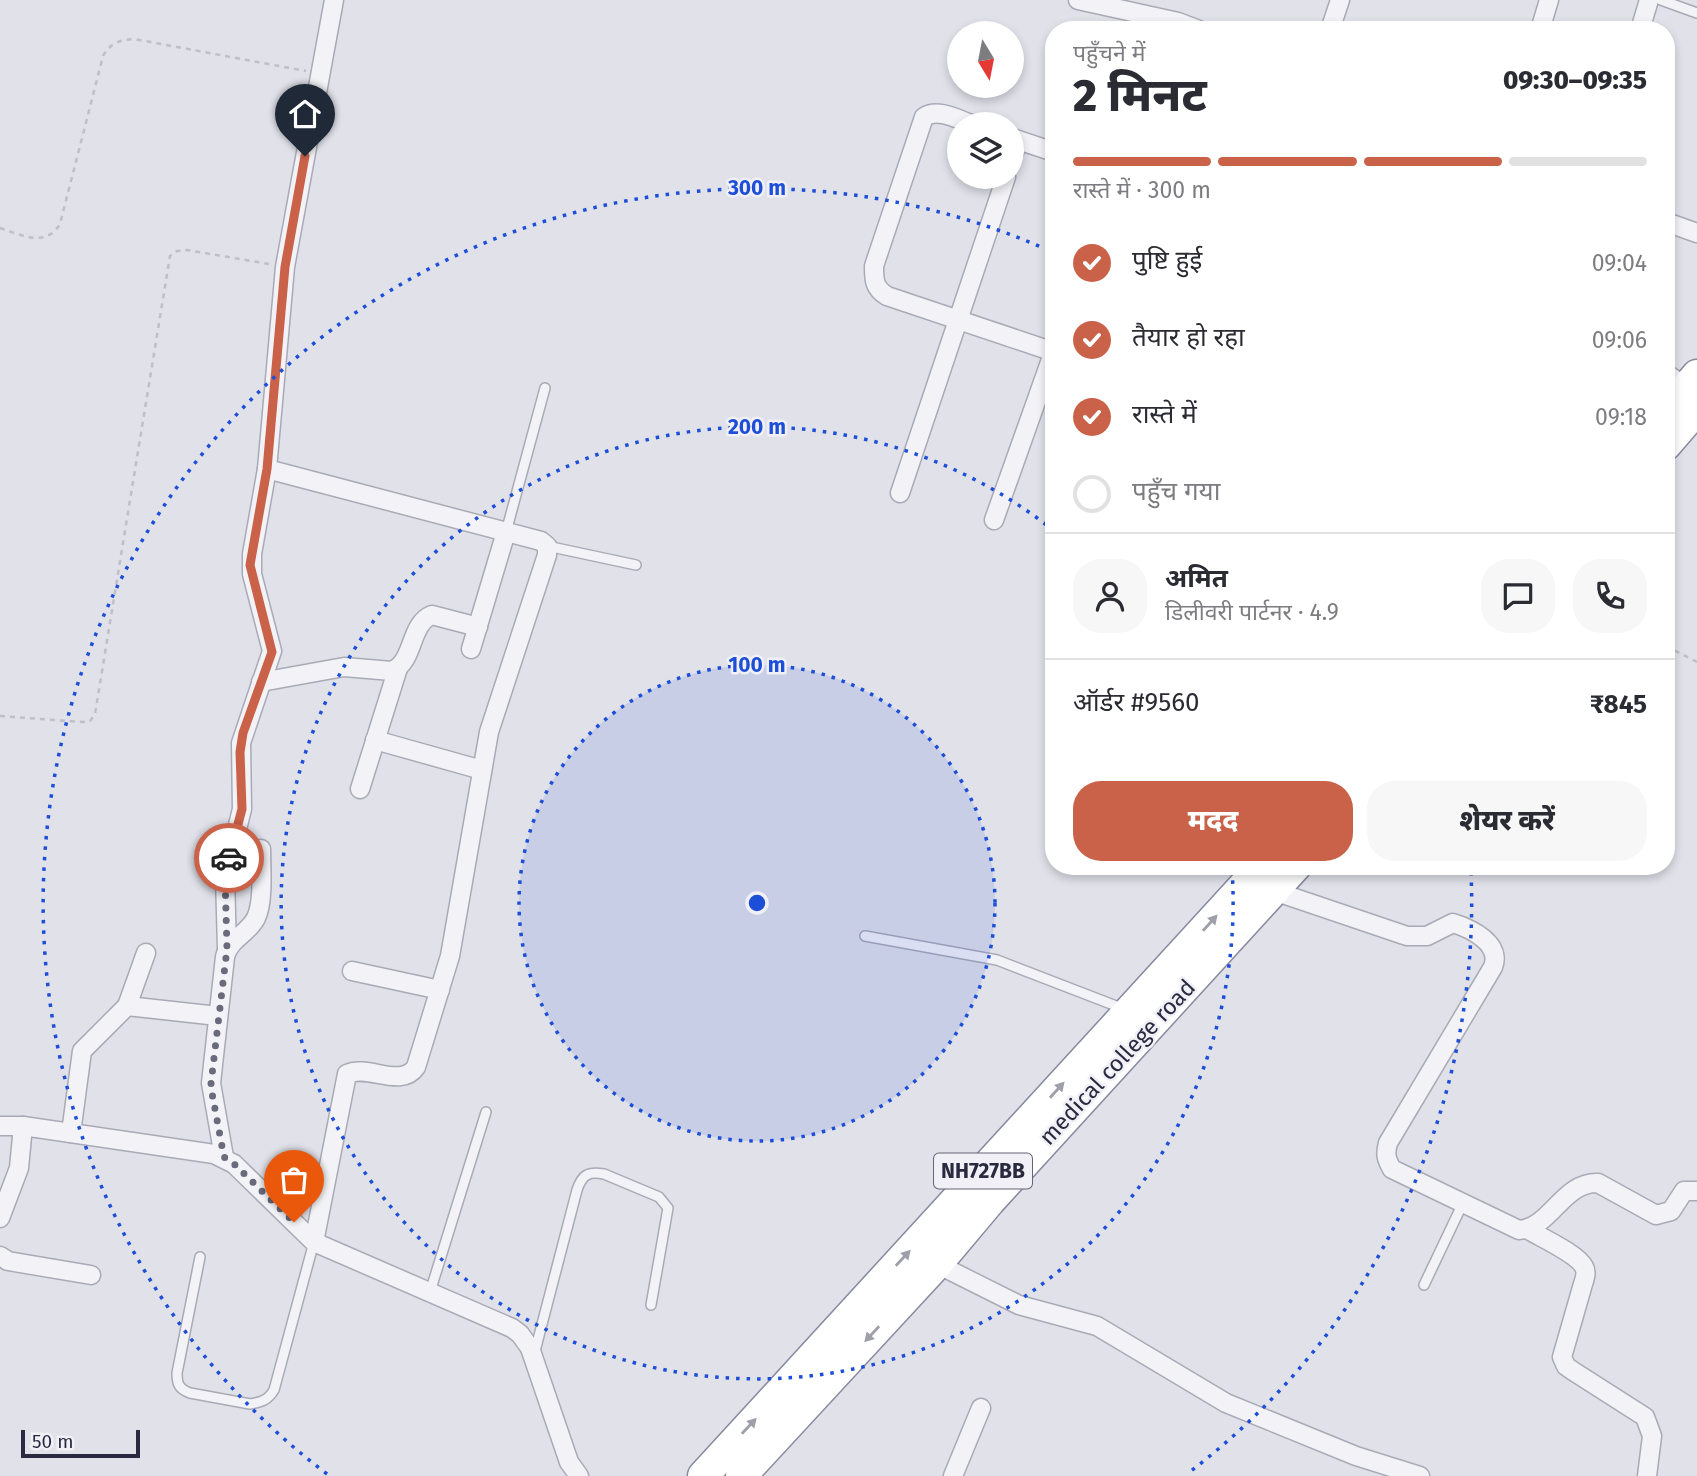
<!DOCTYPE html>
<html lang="hi">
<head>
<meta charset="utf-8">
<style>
	:root { --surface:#fff; --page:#f7f7f7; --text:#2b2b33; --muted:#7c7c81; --line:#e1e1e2; --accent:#ca6249 }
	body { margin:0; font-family:"Fira Sans","Noto Sans Devanagari",sans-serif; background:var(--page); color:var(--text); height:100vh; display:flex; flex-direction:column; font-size:26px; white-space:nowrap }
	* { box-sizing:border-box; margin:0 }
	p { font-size:23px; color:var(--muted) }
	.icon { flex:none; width:38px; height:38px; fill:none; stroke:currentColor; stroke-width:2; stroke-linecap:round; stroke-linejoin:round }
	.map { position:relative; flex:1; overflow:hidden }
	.details { position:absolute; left:1045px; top:21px; width:630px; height:854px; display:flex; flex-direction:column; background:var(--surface); border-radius:28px; box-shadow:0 4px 10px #0003 }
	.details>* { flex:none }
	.needle { width:46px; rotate:170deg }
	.fabs { position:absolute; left:947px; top:21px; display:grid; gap:14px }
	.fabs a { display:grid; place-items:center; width:77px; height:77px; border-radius:50%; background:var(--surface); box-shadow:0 4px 10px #0003; font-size:35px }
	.scale { position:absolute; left:21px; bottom:18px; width:119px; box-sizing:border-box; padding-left:7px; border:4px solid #292a40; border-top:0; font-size:19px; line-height:24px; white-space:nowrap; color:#292a40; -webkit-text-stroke:5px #f0f0f6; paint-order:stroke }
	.pin { position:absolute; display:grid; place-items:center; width:60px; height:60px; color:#fff; margin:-72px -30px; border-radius:50% 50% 50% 0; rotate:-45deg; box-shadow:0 0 7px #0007 }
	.pin .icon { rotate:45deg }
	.courier { position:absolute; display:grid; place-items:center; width:70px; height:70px; margin:-35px; border:5px solid #ca6249; border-radius:50%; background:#fff; color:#222; box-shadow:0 2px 9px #0007 }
	.overview em { font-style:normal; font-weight:800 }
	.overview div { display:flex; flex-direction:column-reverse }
	.overview { display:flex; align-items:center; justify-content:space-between; height:119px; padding:0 28px }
	h1 { font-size:46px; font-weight:800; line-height:52px }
	.bar { display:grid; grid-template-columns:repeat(4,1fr); gap:10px 7px; align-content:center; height:84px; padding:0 28px }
	.bar i { height:9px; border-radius:5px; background:var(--line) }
	.bar .active { background:var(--accent) }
	.bar p { grid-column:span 4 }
	.line { display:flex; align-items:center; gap:18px; padding:0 28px; border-top:2px solid var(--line) }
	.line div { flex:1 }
	.round { display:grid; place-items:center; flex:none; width:74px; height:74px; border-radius:28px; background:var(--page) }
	ol { padding:0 28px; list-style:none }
	li { display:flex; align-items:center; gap:21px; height:77px }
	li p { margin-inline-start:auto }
	li .icon { padding:7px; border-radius:50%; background:var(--accent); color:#fff; stroke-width:4 }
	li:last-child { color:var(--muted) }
	li i { width:38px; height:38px; border:4px solid var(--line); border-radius:50% }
	.action { display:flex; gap:14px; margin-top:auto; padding:14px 28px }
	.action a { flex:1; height:80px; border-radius:28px; background:var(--accent); color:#fff; font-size:28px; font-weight:800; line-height:80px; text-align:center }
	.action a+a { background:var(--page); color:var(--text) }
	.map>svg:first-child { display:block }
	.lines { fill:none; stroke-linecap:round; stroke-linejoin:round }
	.service-casing { stroke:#a9aab6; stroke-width:12 }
	.minor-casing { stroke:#a9aab6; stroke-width:21 }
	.trunk-casing { stroke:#88899f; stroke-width:33 }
	.path { stroke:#bebfc7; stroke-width:2.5; stroke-dasharray:5 5; stroke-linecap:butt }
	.service { stroke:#f3f3f7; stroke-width:9 }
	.minor { stroke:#f3f3f7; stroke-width:18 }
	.trunk { stroke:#fff; stroke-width:30 }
	.oneway { fill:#9f9fa9 }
	.done { stroke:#696a7b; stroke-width:7; stroke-dasharray:0 12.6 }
	.route { stroke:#ca6249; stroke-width:9 }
	.ring { fill:none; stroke:#1d4ed8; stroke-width:3.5; stroke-dasharray:3.5 7 }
	.labels { text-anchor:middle; stroke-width:5; stroke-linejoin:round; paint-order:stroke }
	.shield { fill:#f0f0f6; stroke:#656577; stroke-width:2 }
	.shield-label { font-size:21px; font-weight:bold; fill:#292a40 }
	.street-label { font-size:23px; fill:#292a40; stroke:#f0f0f6 }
	.centre { fill:#1d4ed8; stroke:#f0f0f6; stroke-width:3.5 }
	.ring-label { font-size:21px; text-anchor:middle; font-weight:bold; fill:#1d4ed8; stroke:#f0f0f6; stroke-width:5; stroke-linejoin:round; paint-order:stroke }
</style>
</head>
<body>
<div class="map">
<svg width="1697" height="1476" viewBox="0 0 1697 1476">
	<rect width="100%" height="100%" fill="#e0e1e9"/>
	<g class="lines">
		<defs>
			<g id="service">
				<path d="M1661 0 1697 13"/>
				<path d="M1666 368 1685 381"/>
				<path d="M506 532 545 388"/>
				<path d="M547 546 636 565"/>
				<path d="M865 936 997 960 1124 1009"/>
				<path d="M200 1257 177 1373C177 1384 179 1389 190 1393L250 1404C262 1402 268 1400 274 1390L314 1242"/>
				<path d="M1424 1285 1463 1203"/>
				<path d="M430 1292 486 1112"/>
				<path d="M535 1351 577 1190C582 1175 588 1171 604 1174L659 1197 668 1208 651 1305"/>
			</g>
			<g id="minor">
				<path d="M1078 0 1178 22 1199 30"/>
				<path d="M1330 30 1340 0"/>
				<path d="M1540 30 1549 0"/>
				<path d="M1640 30 1649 0"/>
				<path d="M971 124C957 119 938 108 924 117L874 266C874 280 874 288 887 296L1054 352"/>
				<path d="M1012 138 1054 152"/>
				<path d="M1012 159 1018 140"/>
				<path d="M1666 222 1697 233"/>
				<path d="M267 469 541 541 547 546V555L489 732 450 956 416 1067C401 1089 368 1064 347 1074L314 1242"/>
				<path d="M900 493 1006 177"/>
				<path d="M994 520 1054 351"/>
				<path d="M471 649 506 532"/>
				<path d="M261 682 344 667 392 671C415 661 409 624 432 615L478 627"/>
				<path d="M375 740 482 770"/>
				<path d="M360 789 398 668"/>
				<path d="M1274 891 1407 936H1427L1453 923C1472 929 1502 944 1493 967L1388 1143C1385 1154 1386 1159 1392 1169L1519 1230C1552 1227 1562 1182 1598 1183L1656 1215 1671 1211 1684 1191H1697"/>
				<path d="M227 949 225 877 242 809 241 743 272 651 252 574V554L267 469 285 267 334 0"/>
				<path d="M352 971 440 990"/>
				<path d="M127 1006 218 1016"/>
				<path d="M0 1126H23L214 1154 234 1164 314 1242 512 1328 520 1334 530 1348 569 1462 579 1476"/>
				<path d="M71 1133 82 1051 127 1006 146 953"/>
				<path d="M224 1157 211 1083 225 957C229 939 248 934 256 918 264 901 261 868 261 849"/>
				<path d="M0 1218 19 1168 23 1126"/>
				<path d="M1527 1229C1540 1237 1578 1254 1584 1267 1587 1272 1585 1278 1583 1284L1562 1357 1566 1366 1573 1371 1645 1417 1652 1436 1647 1476"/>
				<path d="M0 1256 8 1261 91 1275"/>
				<path d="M937 1264 1019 1305 1097 1326 1226 1403 1356 1456 1420 1476"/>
				<path d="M953 1476 981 1408"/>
			</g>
			<g id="trunk">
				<path d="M1666 411 1697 375"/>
				<path d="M1666 445 1697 409"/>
				<path d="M703 1476 1262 866"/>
				<path d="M741 1476 937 1264 990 1201 1296 866"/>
			</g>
		</defs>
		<use href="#service" class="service-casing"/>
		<use href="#minor" class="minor-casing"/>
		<use href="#trunk" class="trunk-casing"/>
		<g class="path">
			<path d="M0 228C21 235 46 248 60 224L103 56C110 43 120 40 134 39L306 71"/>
			<path d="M1666 646 1697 662"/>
			<path d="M0 716 82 722 90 721 95 714 170 256 177 251 187 250 269 264"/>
		</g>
		<use href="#service" class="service"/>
		<use href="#minor" class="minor"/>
		<use href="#trunk" class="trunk"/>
	</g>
	<defs><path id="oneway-solid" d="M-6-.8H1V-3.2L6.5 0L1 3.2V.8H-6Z" transform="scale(1.75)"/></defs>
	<g class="oneway">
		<use href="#oneway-solid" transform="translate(1210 923) rotate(-48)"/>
		<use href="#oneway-solid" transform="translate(1057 1090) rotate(-48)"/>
		<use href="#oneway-solid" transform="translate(903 1258) rotate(-47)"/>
		<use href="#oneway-solid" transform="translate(872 1334) rotate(133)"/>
		<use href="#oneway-solid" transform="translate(749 1426) rotate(-47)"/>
	</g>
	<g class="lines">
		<path class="done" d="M229 858 225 877 227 949 211 1083 212 1093 224 1157 234 1164 294 1222"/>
		<path class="route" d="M229 858 242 809 240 752 243 733 272 652 250 565 267 469 285 267 305 156"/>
	</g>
	<circle cx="757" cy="903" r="238" fill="#1d4ed8" fill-opacity=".12"/>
	<g class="ring">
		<circle cx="757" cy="903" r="238"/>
		<path d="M1232 870A476 476 0 1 1 1053 530"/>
		<path d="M327 1474A715 715 0 0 1 1048 250M1471 872A715 715 0 0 1 1187 1474"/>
	</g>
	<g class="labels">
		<rect class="shield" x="934" y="1153.5" width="98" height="35" rx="5"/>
		<g class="shield-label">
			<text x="983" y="1178">NH727BB</text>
		</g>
		<g class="street-label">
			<text transform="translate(1117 1062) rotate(-47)" y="8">medical college road</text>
		</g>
	</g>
	<circle cx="757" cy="903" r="10" class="centre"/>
	<g class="ring-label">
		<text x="757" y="195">300 m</text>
		<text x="757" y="434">200 m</text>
		<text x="757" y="672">100 m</text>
	</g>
</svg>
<div class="fabs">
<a><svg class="needle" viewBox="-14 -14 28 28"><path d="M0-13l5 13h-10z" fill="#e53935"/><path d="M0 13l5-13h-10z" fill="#7c7c81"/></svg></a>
<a><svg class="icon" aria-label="layers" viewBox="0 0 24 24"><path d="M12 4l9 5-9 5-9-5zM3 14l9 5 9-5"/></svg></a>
</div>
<div class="scale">50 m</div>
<div class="pin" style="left:294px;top:1222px;background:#ea580c"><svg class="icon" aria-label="bag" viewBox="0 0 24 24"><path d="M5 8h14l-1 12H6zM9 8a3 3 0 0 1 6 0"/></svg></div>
<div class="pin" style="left:305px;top:156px;background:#1f2937"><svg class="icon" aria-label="home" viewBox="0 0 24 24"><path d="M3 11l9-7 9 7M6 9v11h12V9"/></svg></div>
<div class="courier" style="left:229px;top:858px"><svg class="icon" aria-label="car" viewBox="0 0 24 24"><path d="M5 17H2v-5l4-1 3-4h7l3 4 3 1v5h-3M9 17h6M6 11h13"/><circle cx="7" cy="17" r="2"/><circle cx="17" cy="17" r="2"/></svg></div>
<section class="details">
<div class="overview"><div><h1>2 मिनट</h1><p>पहुँचने में</p></div><em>09:30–09:35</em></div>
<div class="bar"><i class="active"></i><i class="active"></i><i class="active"></i><i></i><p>रास्ते में · 300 m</p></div>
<ol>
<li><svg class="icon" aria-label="check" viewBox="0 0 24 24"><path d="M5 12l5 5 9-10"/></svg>पुष्टि हुई<p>09:04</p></li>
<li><svg class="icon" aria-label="check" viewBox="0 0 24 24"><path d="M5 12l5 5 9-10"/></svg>तैयार हो रहा<p>09:06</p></li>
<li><svg class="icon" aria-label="check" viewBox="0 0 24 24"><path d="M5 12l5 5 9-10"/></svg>रास्ते में<p>09:18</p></li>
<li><i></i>पहुँच गया</li>
</ol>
<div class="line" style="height:126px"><a class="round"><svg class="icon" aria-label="person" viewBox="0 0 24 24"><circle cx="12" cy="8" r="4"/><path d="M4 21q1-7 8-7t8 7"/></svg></a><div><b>अमित</b><p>डिलीवरी पार्टनर · 4.9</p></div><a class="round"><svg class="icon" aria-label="chat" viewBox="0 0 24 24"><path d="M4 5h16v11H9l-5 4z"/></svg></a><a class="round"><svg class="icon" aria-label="phone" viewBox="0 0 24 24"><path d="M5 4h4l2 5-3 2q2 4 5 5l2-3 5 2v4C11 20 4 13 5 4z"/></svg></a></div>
<div class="line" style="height:91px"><div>ऑर्डर #9560</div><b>₹845</b></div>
<div class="action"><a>मदद</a><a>शेयर करें</a></div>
</section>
</div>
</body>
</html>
